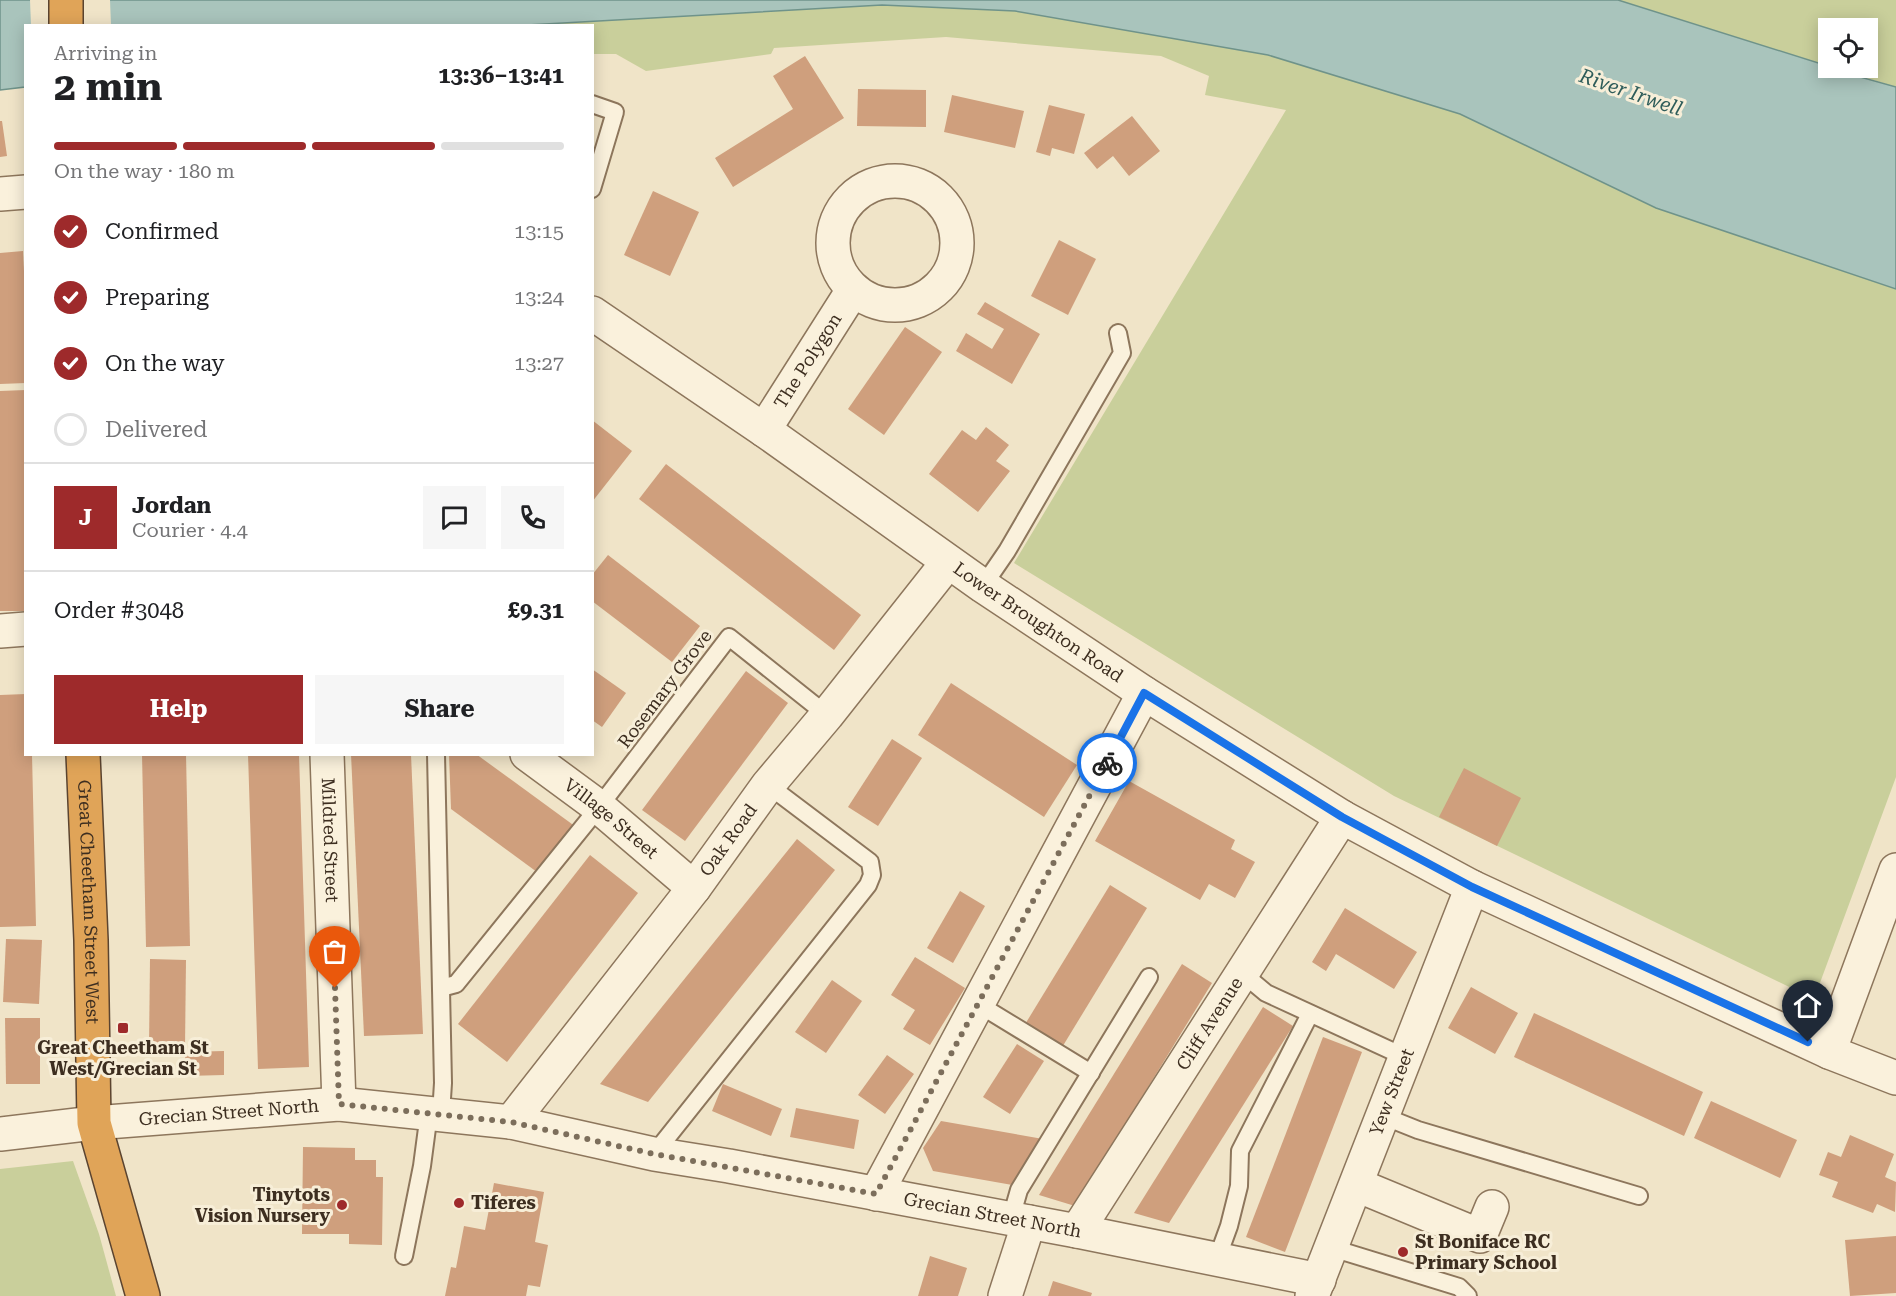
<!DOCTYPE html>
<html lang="en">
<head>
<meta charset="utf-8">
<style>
	:root { --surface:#fff; --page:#f6f6f6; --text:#202124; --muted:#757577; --line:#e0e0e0; --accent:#9e2a2b }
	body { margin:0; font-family:"Roboto Serif",serif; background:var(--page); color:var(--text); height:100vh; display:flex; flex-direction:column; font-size:22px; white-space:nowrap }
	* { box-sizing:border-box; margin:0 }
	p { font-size:20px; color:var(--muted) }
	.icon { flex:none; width:33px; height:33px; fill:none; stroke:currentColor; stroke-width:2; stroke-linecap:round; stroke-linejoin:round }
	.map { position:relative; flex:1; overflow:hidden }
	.sheet { position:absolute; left:24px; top:24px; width:570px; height:732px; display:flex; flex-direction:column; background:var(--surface); border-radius:0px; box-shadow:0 3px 15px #0003 }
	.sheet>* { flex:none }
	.tools { position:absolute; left:1818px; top:18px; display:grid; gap:12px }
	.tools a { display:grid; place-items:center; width:60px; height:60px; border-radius:0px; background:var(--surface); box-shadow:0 3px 15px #0003; font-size:30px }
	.pin { position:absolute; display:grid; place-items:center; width:51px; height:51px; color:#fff; margin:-62px -26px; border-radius:50% 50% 50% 0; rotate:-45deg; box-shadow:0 0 6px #0007 }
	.pin .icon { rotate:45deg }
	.courier { position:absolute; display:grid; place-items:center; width:60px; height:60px; margin:-30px; border:4px solid #1a73e8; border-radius:50%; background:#fff; color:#222; box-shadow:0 2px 8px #0007 }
	.overview em { font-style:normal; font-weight:700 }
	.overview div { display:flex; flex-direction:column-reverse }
	.overview { display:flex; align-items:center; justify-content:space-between; height:102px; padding:0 30px }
	h1 { font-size:39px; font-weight:700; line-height:45px }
	.bar { display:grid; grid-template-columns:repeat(4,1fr); gap:9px 6px; align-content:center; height:72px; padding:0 30px }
	.bar i { height:8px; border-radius:4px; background:var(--line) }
	.bar .on { background:var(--accent) }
	.bar p { grid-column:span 4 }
	.line { display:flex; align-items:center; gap:15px; padding:0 30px; border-top:2px solid var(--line) }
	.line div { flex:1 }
	.round { display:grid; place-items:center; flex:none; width:63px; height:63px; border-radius:0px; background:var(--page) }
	ol { padding:0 30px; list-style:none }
	li { display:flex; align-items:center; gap:18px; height:66px }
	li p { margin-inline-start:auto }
	li .icon { padding:6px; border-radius:50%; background:var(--accent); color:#fff; stroke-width:4 }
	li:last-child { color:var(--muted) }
	li i { width:33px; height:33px; border:3px solid var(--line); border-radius:50% }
	.cta { display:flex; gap:12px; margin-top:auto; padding:12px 30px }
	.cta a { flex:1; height:69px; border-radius:0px; background:var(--accent); color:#fff; font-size:24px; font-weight:700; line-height:69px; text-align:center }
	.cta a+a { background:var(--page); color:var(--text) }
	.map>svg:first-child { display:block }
	.green { fill:#c9cf9b }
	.water { fill:#a9c4bc; stroke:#6f938a; stroke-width:1.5 }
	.pier { fill:#f0e4c8 }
	.building { fill:#cf9f7d }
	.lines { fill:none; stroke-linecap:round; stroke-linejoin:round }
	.lane-casing { stroke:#8d765c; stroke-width:20 }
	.street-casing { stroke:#8d765c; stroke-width:36 }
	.highway-casing { stroke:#5b4430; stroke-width:36 }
	.lane { stroke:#faf1dc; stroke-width:16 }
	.street { stroke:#faf1dc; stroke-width:33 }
	.highway { stroke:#e0a458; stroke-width:33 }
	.done { stroke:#7c6e5b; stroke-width:6; stroke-dasharray:0 10.8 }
	.route { stroke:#1a73e8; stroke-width:8 }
	.poi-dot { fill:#9e2a2b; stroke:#f7eed8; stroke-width:2 }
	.labels { text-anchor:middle; stroke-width:6; stroke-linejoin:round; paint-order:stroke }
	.street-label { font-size:18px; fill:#3d2e20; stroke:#f7eed8 }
	.poi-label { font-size:18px; font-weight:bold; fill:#3d2e20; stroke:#f7eed8; text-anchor:start }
	.water-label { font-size:20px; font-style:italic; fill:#2f5d5a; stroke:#f7eed8 }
</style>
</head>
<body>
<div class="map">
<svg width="1896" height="1296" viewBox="0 0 1896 1296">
	<rect width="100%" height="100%" fill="#f0e4c8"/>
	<g class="green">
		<path d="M1618 0H1896V87L1834 68H1868V28H1828V66Z"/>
		<path d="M882 5 1015 11 1268 55 1460 114 1656 208 1896 289V777L1814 999 1394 796 1014 563 1286 110 1205 95 1209 76 1161 56 946 37 774 48 771 54 646 71 616 54H593L592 26H509Z"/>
		<path d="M73 1161 99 1234 116 1296H0V1169Z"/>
	</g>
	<path class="water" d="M0 0H1618L1828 66V68L1896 87V289L1656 208 1460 114 1268 55 1015 11 882 5 509 26H26L25 87 0 90Z"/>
	<path class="pier" d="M30 0H110L111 25H31Z"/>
	<g class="building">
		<path d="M805 56 844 118 733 187 715 158 793 109 773 76Z"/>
		<path d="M858 89 926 90V127L857 126Z"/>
		<path d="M952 95 1024 111 1015 148 944 132Z"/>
		<path d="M1049 105 1085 114 1074 154 1052 148 1050 156 1036 152Z"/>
		<path d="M1132 116 1160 151 1129 176 1113 156 1097 169 1084 153Z"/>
		<path d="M0 121H2L7 156 0 157Z"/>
		<path d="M653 191 699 212 670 276 624 255Z"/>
		<path d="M1059 240 1096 259 1068 315 1031 296Z"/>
		<path d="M23 251 26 311V383L0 384V253Z"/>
		<path d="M985 302 1040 334 1012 384 956 351 966 333 992 349 1004 329 977 314Z"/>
		<path d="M905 327 942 352 884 435 848 409Z"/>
		<path d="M26 390V611H0V391Z"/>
		<path d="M592 420 632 451 592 502Z"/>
		<path d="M986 427 1009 445 996 461 1010 471 978 512 929 474 962 430 976 440Z"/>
		<path d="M666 464 861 615 834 650 639 499Z"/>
		<path d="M608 555 700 626 672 662 592 601V575Z"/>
		<path d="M592 669 626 693 602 727 592 720Z"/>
		<path d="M746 671 788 703 685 841 642 810Z"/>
		<path d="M951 683 1077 765 1044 817 918 735Z"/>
		<path d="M26 694V754H32L36 926 0 927V695Z"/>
		<path d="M892 739 922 758 878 826 848 807Z"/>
		<path d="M142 754H186L190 946 146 947Z"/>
		<path d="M248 754H299L309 1067 258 1069Z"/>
		<path d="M351 754H411L423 1034 364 1036Z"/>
		<path d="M449 754H476L576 827 541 875 451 809Z"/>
		<path d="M1464 768 1521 798 1497 846 1439 817Z"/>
		<path d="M1129 781 1235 840 1231 849 1255 862 1235 898 1209 884 1200 900 1095 841Z"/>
		<path d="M797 839 835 870 648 1102 600 1084Z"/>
		<path d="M590 855 638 893 507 1062 458 1024Z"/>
		<path d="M1110 885 1147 908 1061 1049 1024 1026Z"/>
		<path d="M960 891 985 906 953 963 927 948Z"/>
		<path d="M1345 908 1417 952 1394 989 1336 954 1326 971 1312 962Z"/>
		<path d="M6 939 42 940 39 1004 3 1002Z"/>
		<path d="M915 957 965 988 930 1045 903 1029 915 1010 891 995Z"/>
		<path d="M150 959 186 960 185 1048H149Z"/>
		<path d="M1182 964 1212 983 1075 1206 1039 1195Z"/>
		<path d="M832 980 862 1001 826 1053 795 1032Z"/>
		<path d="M1471 987 1518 1013 1495 1054 1448 1028Z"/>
		<path d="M1263 1007 1293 1026 1169 1223 1134 1213Z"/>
		<path d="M1534 1013 1703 1092 1684 1136 1514 1057Z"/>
		<path d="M5 1018H40V1084H6Z"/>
		<path d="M1323 1037 1362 1052 1285 1252 1246 1237Z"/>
		<path d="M1017 1044 1044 1061 1010 1114 983 1097Z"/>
		<path d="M224 1051V1075L186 1076 185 1052Z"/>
		<path d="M887 1055 914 1074 885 1114 858 1095Z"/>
		<path d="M723 1084 782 1109 771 1136 712 1111Z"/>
		<path d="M1711 1101 1797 1140 1780 1178 1694 1138Z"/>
		<path d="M796 1108 859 1120 854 1149 790 1137Z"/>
		<path d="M941 1121 1043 1139 1018 1186 933 1171 923 1148Z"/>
		<path d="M1850 1135 1894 1154 1885 1177 1896 1182 1895 1212 1877 1204 1873 1213 1832 1197 1838 1182 1819 1175 1828 1152 1841 1157Z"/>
		<path d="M303 1147 355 1148V1160H376V1177H383L382 1245 349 1244V1234H302Z"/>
		<path d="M494 1183 544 1192 535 1242 548 1245 540 1287 528 1285 526 1296H445L451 1267 456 1268 464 1226 485 1230Z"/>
		<path d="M1896 1236V1293L1850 1296 1845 1240Z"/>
		<path d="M930 1256 967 1268 958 1296H918Z"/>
		<path d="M1053 1281 1092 1293 1091 1296H1048Z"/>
	</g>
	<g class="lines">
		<defs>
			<g id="lane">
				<path d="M592 104 615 112 592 189"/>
				<path d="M983 586 1007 551 1122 353 1118 333"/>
				<path d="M436 754 443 1083 441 1114"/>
				<path d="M1242 973 1266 993 1405 1057"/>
				<path d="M441 988 456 984 599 807 729 637 827 715"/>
				<path d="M978 1004 1091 1073"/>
				<path d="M1383 1116 1418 1130 1639 1196"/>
				<path d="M654 1154 868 885 872 875 870 862 768 785"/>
				<path d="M1011 1218 1019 1190 1149 977"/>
				<path d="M1332 1248 1459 1287 1468 1296"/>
				<path d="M404 1256 422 1166 429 1113"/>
				<path d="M1217 1259 1229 1226 1239 1186 1240 1151 1310 1014"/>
			</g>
			<g id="street">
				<circle cx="895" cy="243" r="62"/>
				<path d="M0 194 26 192"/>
				<path id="s1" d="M592 313 764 430 983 586 1144 693 1342 817 1472 887 1829 1052 1896 1078"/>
				<path id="s2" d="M764 430 853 290"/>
				<path d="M0 631 26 629"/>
				<path id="s3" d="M327 754 339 1104"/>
				<path id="s4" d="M527 754 599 807 694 888"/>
				<path d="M1829 1052 1896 870"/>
				<path id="s5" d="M511 1122 694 888 768 785 827 715 948 562"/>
				<path id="s6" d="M0 1134 94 1123 339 1104 511 1122 654 1154 729 1166 1077 1231 1319 1280"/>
				<path d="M1357 1185 1480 1236 1492 1207"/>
				<path d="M876 1194 1144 693"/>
				<path id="s7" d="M1077 1231 1342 817"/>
				<path d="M1005 1296 1029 1222"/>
				<path id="s8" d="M1312 1296 1472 887"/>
			</g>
			<g id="highway">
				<path d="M66 0V26"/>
				<path id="s9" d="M83 754 91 940 94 1123 143 1296"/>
			</g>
		</defs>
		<use href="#lane" class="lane-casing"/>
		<use href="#street" class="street-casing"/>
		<use href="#highway" class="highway-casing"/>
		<use href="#lane" class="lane"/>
		<use href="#street" class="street"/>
		<use href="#highway" class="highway"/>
	</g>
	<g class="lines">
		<path class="done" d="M335 988 339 1104 511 1122 654 1154 876 1194 1107 763"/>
		<path class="route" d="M1107 763 1144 693 1342 817 1472 887 1808 1042"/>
	</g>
	<g class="poi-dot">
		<rect x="117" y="1022" width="12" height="12" rx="3"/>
		<circle cx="459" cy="1203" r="6"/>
		<circle cx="342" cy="1205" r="6"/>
		<circle cx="1403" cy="1252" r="6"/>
	</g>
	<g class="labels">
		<g class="street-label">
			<text dy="6" stroke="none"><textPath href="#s2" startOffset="82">The Polygon</textPath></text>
			<text dy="6" stroke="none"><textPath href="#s1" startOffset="543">Lower Broughton Road</textPath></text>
			<text transform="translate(665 689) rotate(-53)" y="6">Rosemary Grove</text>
			<text dy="6" stroke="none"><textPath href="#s4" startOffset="106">Village Street</textPath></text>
			<text dy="6" stroke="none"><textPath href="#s3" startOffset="86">Mildred Street</textPath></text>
			<text dy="6" stroke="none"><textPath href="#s5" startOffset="356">Oak Road</textPath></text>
			<text dy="6" stroke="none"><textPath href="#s9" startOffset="148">Great Cheetham Street West</textPath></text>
			<text dy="6" stroke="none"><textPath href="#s7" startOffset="246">Cliff Avenue</textPath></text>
			<text dy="6" stroke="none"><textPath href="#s8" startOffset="219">Yew Street</textPath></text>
			<text dy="6" stroke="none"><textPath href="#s6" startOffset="230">Grecian Street North</textPath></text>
			<text dy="6" stroke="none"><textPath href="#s6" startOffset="1004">Grecian Street North</textPath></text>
		</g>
		<g class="poi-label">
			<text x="123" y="1054" text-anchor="middle">Great Cheetham St<tspan x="123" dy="21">West/Grecian St</tspan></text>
			<text x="330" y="1201" text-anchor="end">Tinytots<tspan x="330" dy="21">Vision Nursery</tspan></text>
			<text x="471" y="1209">Tiferes</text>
			<text x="1415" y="1248">St Boniface RC<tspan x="1415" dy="21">Primary School</tspan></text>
		</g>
		<g class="water-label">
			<text transform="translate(1631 92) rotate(19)" y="7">River Irwell</text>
		</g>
	</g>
</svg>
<div class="tools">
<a><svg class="icon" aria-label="locate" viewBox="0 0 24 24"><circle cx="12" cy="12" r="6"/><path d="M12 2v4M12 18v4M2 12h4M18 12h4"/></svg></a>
</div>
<div class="pin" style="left:335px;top:988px;background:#ea580c"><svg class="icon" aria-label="bag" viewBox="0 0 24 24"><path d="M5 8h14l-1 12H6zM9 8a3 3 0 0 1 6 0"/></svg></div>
<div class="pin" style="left:1808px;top:1042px;background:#1f2937"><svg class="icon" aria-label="home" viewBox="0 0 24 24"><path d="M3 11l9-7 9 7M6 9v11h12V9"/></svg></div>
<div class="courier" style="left:1107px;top:763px"><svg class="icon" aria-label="bike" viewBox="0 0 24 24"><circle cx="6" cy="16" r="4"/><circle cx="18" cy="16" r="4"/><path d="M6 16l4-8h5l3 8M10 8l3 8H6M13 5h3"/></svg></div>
<section class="sheet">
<div class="overview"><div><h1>2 min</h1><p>Arriving in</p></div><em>13:36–13:41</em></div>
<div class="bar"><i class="on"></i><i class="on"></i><i class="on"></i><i></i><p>On the way · 180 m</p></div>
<ol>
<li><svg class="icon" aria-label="check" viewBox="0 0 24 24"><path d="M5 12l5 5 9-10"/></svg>Confirmed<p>13:15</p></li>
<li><svg class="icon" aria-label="check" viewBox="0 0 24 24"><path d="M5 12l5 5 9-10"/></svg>Preparing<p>13:24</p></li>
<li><svg class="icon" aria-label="check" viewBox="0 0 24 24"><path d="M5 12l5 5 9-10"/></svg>On the way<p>13:27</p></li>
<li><i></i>Delivered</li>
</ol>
<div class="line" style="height:108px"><b class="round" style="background:var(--accent);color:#fff">J</b><div><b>Jordan</b><p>Courier · 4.4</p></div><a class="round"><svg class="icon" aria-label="chat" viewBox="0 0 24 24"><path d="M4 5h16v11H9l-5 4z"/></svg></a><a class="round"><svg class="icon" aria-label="phone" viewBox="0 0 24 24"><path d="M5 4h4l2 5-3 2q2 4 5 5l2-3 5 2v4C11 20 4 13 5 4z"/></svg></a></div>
<div class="line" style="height:78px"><div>Order #3048</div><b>£9.31</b></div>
<div class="cta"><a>Help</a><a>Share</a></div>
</section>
</div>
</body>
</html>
